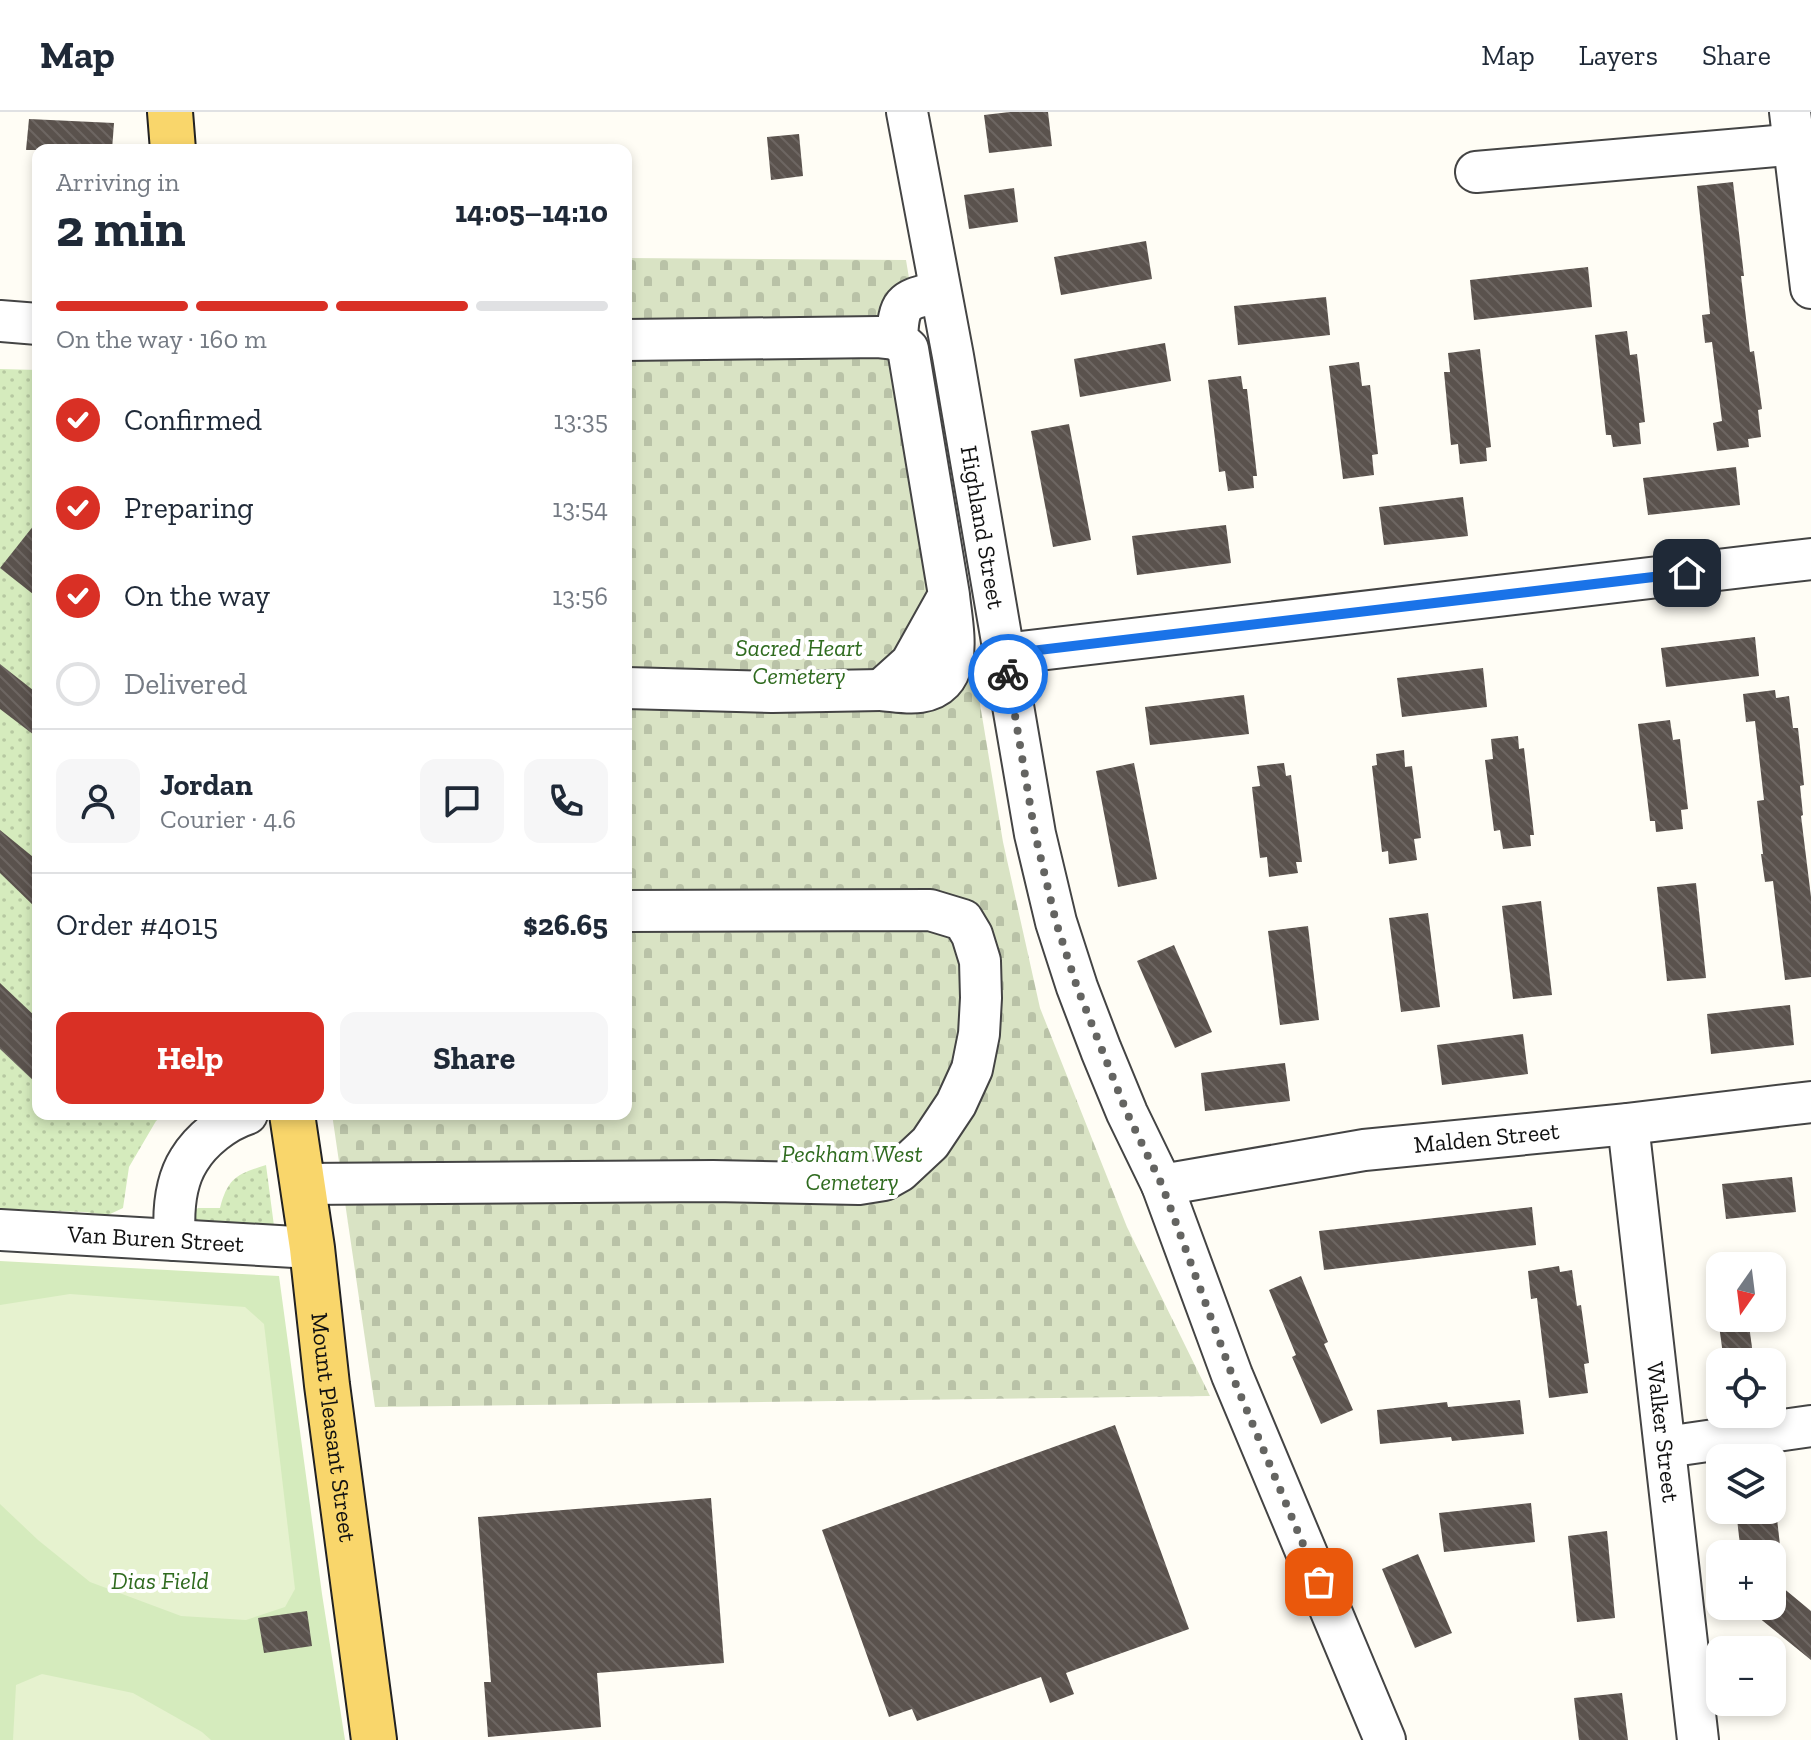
<!DOCTYPE html>
<html lang="en">
<head>
<meta charset="utf-8">
<style>
	:root { --surface:#fff; --page:#f6f6f7; --text:#1f2937; --muted:#747a83; --line:#e0e1e3; --accent:#d93025 }
	body { margin:0; font-family:"Zilla Slab",serif; background:var(--page); color:var(--text); height:100vh; display:flex; flex-direction:column; font-size:30px; white-space:nowrap }
	* { box-sizing:border-box; margin:0 }
	p { font-size:26px; color:var(--muted) }
	.icon { flex:none; width:44px; height:44px; fill:none; stroke:currentColor; stroke-width:2; stroke-linecap:round; stroke-linejoin:round }
	.map { position:relative; flex:1; overflow:hidden }
	.sheet { position:absolute; left:32px; top:32px; width:600px; height:976px; display:flex; flex-direction:column; background:var(--surface); border-radius:16px; box-shadow:0 4px 12px #0003 }
	.sheet>* { flex:none }
	.needle { width:52px; rotate:194deg }
	.fabs { position:absolute; left:1706px; top:1140px; display:grid; gap:16px }
	.fabs a { display:grid; place-items:center; width:80px; height:80px; border-radius:16px; background:var(--surface); box-shadow:0 4px 12px #0003; font-size:40px }
	.pin { position:absolute; display:grid; place-items:center; width:68px; height:68px; color:#fff; margin:-34px; border-radius:16px; box-shadow:0 4px 12px #0006 }
	.courier { position:absolute; display:grid; place-items:center; width:80px; height:80px; margin:-40px; border:6px solid #1a73e8; border-radius:50%; background:#fff; color:#222; box-shadow:0 2px 10px #0007 }
	.headline em { font-style:normal; font-weight:800 }
	.headline div { display:flex; flex-direction:column-reverse }
	.headline { display:flex; align-items:center; justify-content:space-between; height:136px; padding:0 24px }
	h1 { font-size:52px; font-weight:800; line-height:60px }
	.bar { display:grid; grid-template-columns:repeat(4,1fr); gap:12px 8px; align-content:center; height:96px; padding:0 24px }
	.bar i { height:10px; border-radius:6px; background:var(--line) }
	.bar .on { background:var(--accent) }
	.bar p { grid-column:span 4 }
	.line { display:flex; align-items:center; gap:20px; padding:0 24px; border-top:2px solid var(--line) }
	.line div { flex:1 }
	.round { display:grid; place-items:center; flex:none; width:84px; height:84px; border-radius:16px; background:var(--page) }
	ol { padding:0 24px; list-style:none }
	li { display:flex; align-items:center; gap:24px; height:88px }
	li p { margin-inline-start:auto }
	li .icon { padding:8px; border-radius:50%; background:var(--accent); color:#fff; stroke-width:4 }
	li:last-child { color:var(--muted) }
	li i { width:44px; height:44px; border:4px solid var(--line); border-radius:50% }
	.button { display:flex; gap:16px; margin-top:auto; padding:16px 24px }
	.button a { flex:1; height:92px; border-radius:16px; background:var(--accent); color:#fff; font-size:32px; font-weight:800; line-height:92px; text-align:center }
	.button a+a { background:var(--page); color:var(--text) }
	header { display:flex; align-items:center; gap:48px; box-sizing:border-box; height:112px; padding:0 40px; background:var(--surface); border-bottom:2px solid var(--line) }
	header strong { font-size:38px }
	nav { display:flex; gap:44px; margin-inline-start:auto; font-size:28px }
	.map>svg:first-child { display:block }
	.grass { fill:url(#grass-dots) }
	.cemetery { fill:url(#cemetery-stones) }
	.park { fill:#d5ebbd }
	.pitch { fill:#e6f2cf }
	.building { fill:url(#building-back-hatch) }
	.lines { fill:none; stroke-linecap:round; stroke-linejoin:round }
	.minor-casing { stroke:#444; stroke-width:44 }
	.major-casing { stroke:#222; stroke-width:48 }
	.minor { stroke:#fff; stroke-width:40 }
	.major { stroke:#f9d66b; stroke-width:44 }
	.done { stroke:#646461; stroke-width:8; stroke-dasharray:0 14.4 }
	.route { stroke:#1a73e8; stroke-width:10 }
	.labels { text-anchor:middle; stroke-width:8; stroke-linejoin:round; paint-order:stroke }
	.street-label { font-size:24px; fill:#111; stroke:#fff }
	.park-label { font-size:24px; font-style:italic; fill:#2f6b1f; stroke:#fff }
</style>
</head>
<body>
<header>
<strong>Map</strong>
<nav><a>Map</a><a>Layers</a><a>Share</a></nav>
</header>
<div class="map">
<svg width="1811" height="1628" viewBox="0 0 1811 1628">
	<defs>
		<pattern id="grass-dots" width="8" height="8" patternUnits="userSpaceOnUse" patternTransform="scale(2)"><rect width="8" height="8" fill="#d5ebbd"/><path d="M2 2h.1M6 6h.1" fill="none" stroke="#b6c8a1" stroke-width="1.8" stroke-linecap="round"/></pattern>
		<pattern id="cemetery-stones" width="16" height="16" patternUnits="userSpaceOnUse" patternTransform="scale(2)"><rect width="16" height="16" fill="#d9e3c4"/><path d="M2 7V4a2 2 0 0 1 4 0v3zM10 15v-3a2 2 0 0 1 4 0v3z" fill="#b9c2a7"/></pattern>
		<pattern id="building-back-hatch" width="6" height="6" patternUnits="userSpaceOnUse" patternTransform="scale(2)"><rect width="6" height="6" fill="#5a524d"/><path d="M-1 5l2 2M0 0l6 6M5-1l2 2" fill="none" stroke="#6d6662"/></pattern>
	</defs>
	<rect width="100%" height="100%" fill="#fffdf5"/>
	<g class="grass">
		<path d="M0 257 38 258V1002H165L156 1009 129 1055 123 1096 108 1103 84 1100 0 1097Z"/>
		<path d="M266 1053 274 1114 221 1118 186 1105 198 1096H220C228 1065 238 1062 266 1053Z"/>
	</g>
	<path class="cemetery" d="M626 146 906 148 1003 730 1040 896 1127 1115 1210 1284 375 1295 332 1002H626Z"/>
	<path class="park" d="M0 1149 279 1164 322 1482 345 1628H0Z"/>
	<g class="pitch">
		<path d="M70 1182 245 1195 264 1212 295 1477 285 1495 246 1508 181 1504 90 1470 38 1428 0 1392V1193Z"/>
		<path d="M42 1562 133 1581 202 1620 211 1628H13L16 1573Z"/>
	</g>
	<g class="building">
		<path d="M1010 0H1048L1052 34 989 41 984 3Z"/>
		<path d="M29 7 114 11 112 38H26Z"/>
		<path d="M799 22 803 64 771 68 767 25Z"/>
		<path d="M1733 70 1744 164H1741L1750 240 1754 239 1762 297 1758 298 1761 325 1748 327 1749 335 1717 339 1713 311 1722 309 1712 230 1705 231 1702 203 1710 202 1697 74Z"/>
		<path d="M1014 76 1018 110 969 117 964 83Z"/>
		<path d="M1146 129 1152 167 1061 183 1054 145Z"/>
		<path d="M1588 155 1592 195 1474 208 1470 168Z"/>
		<path d="M1326 185 1330 223 1238 233 1234 194Z"/>
		<path d="M1627 219 1630 243 1637 242 1645 310 1639 311 1641 332 1613 335 1611 323H1606L1595 223Z"/>
		<path d="M1165 231 1171 269 1080 285 1074 247Z"/>
		<path d="M1480 237 1491 335 1486 336 1487 349 1460 352 1458 332 1451 333 1444 260H1450L1448 241Z"/>
		<path d="M1359 250 1362 274 1370 273 1378 342 1372 343 1374 363 1343 367 1329 254Z"/>
		<path d="M1241 264 1243 277H1247L1257 364H1253L1254 376 1228 379 1225 359 1219 360 1208 268Z"/>
		<path d="M1069 312 1091 428 1053 435 1031 319Z"/>
		<path d="M1736 355 1740 393 1648 403 1643 366Z"/>
		<path d="M1463 385 1468 424 1384 433 1379 395Z"/>
		<path d="M38 408V486L0 456Z"/>
		<path d="M1226 413 1231 451 1137 463 1132 424Z"/>
		<path d="M1755 525 1759 564 1666 575 1661 536Z"/>
		<path d="M0 552 38 582V626L0 597Z"/>
		<path d="M1483 556 1487 595 1402 605 1397 566Z"/>
		<path d="M1775 578 1776 586 1789 584 1793 616H1798L1804 673 1800 674 1803 703 1801 704 1811 785V865L1785 868 1773 769 1765 770 1761 742H1763L1757 689 1764 688 1755 609 1746 610 1743 582Z"/>
		<path d="M1244 583 1249 622 1150 633 1145 595Z"/>
		<path d="M1670 608 1673 628 1680 627 1688 697 1681 698 1683 717 1656 720 1655 709H1650L1638 612Z"/>
		<path d="M1518 624 1519 637 1524 636 1534 723H1530L1531 734 1503 737 1500 718 1494 719 1485 648 1493 647 1491 627Z"/>
		<path d="M1404 638 1405 655 1412 654 1421 726 1414 727 1417 748 1389 752 1388 739 1382 740 1372 654 1377 653 1376 642Z"/>
		<path d="M1134 651 1157 767 1118 775 1096 659Z"/>
		<path d="M1284 651 1286 664 1291 663 1302 750H1296L1298 761 1269 765 1267 745 1260 746 1252 675 1260 674 1257 654Z"/>
		<path d="M0 718 38 749V798L0 761Z"/>
		<path d="M1696 771 1706 866 1667 869 1657 775Z"/>
		<path d="M1541 789 1552 883 1513 887 1502 794Z"/>
		<path d="M1428 801 1440 895 1401 900 1389 806Z"/>
		<path d="M1308 814 1319 908 1280 913 1268 819Z"/>
		<path d="M1174 833 1212 920 1175 936 1137 849Z"/>
		<path d="M0 871 38 907V973L0 937Z"/>
		<path d="M1790 893 1794 933 1711 942 1707 902Z"/>
		<path d="M1523 922 1528 962 1442 973 1437 933Z"/>
		<path d="M1285 951 1290 989 1205 999 1201 961Z"/>
		<path d="M1792 1065 1796 1100 1726 1107 1722 1072Z"/>
		<path d="M1532 1095 1536 1133 1324 1158 1319 1119Z"/>
		<path d="M1559 1154 1560 1160 1572 1158 1577 1194 1581 1193 1589 1251 1584 1252 1588 1281 1549 1286 1537 1186 1531 1187 1528 1159Z"/>
		<path d="M1301 1164 1328 1230 1324 1232 1353 1298 1321 1312 1292 1245 1296 1243 1269 1178Z"/>
		<path d="M1718 1206H1748L1754 1250H1724Z"/>
		<path d="M1520 1288 1524 1322 1452 1329 1451 1325 1380 1332 1377 1298 1447 1290 1448 1295Z"/>
		<path d="M1115 1313 1189 1517 1066 1561 1074 1582 1050 1591 1041 1565 917 1609 912 1597 889 1605 822 1418Z"/>
		<path d="M711 1386 724 1551 597 1561 601 1615 488 1625 484 1570H491L478 1405Z"/>
		<path d="M1531 1391 1535 1430 1444 1440 1439 1401Z"/>
		<path d="M1736 1398H1776L1781 1442H1741Z"/>
		<path d="M1607 1419 1615 1506 1577 1510 1568 1424Z"/>
		<path d="M1418 1442 1452 1521 1415 1536 1382 1457Z"/>
		<path d="M1782 1475 1811 1499V1548L1758 1505 1767 1494H1772V1488Z"/>
		<path d="M307 1499 312 1534 264 1541 258 1506Z"/>
		<path d="M1622 1581 1628 1628H1579L1574 1586Z"/>
	</g>
	<g class="lines">
		<defs>
			<g id="minor">
				<path id="s1" d="M907 0 953 244 1035 722 1056 810 1077 875 1101 938 1127 1001 1162 1073 1232 1263 1385 1628"/>
				<path d="M1790 0 1811 176"/>
				<path d="M1476 60 1811 31"/>
				<path d="M940 179C904 189 899 187 897 227L908 237 949 483 911 551 881 578C894 579 907 582 920 580 967 573 952 516 949 483"/>
				<path d="M0 209 38 212"/>
				<path d="M626 228 878 225 897 227"/>
				<path d="M1005 542 1811 447"/>
				<path d="M626 576 772 580 881 578"/>
				<path id="s2" d="M1628 1012 1698 1628"/>
				<path d="M302 1072 713 1069 859 1072 884 1068 900 1059 930 1031 956 992 972 957 979 922 981 886 980 849 972 823 963 808 930 798 626 799"/>
				<path id="s3" d="M1162 1073 1364 1038 1628 1012 1811 990"/>
				<path id="s4" d="M0 1118 312 1136"/>
				<path d="M175 1128C173 1102 175 1070 189 1048 201 1028 225 1009 247 1002"/>
				<path d="M1666 1335 1811 1314"/>
			</g>
			<g id="major">
				<path d="M170 0 173 38"/>
				<path id="s5" d="M292 1002 312 1136 327 1273 374 1628"/>
			</g>
		</defs>
		<use href="#minor" class="minor-casing"/>
		<use href="#major" class="major-casing"/>
		<use href="#minor" class="minor"/>
		<use href="#major" class="major"/>
	</g>
	<g class="lines">
		<path class="done" d="M1008 562 1035 722 1056 810 1077 875 1127 1001 1162 1073 1232 1263 1319 1470"/>
		<path class="route" d="M1008 562 1005 542 1687 461"/>
	</g>
	<g class="labels">
		<g class="street-label">
			<text dy="8" stroke="none"><textPath href="#s1" startOffset="422">Highland Street</textPath></text>
			<text dy="8" stroke="none"><textPath href="#s3" startOffset="328">Malden Street</textPath></text>
			<text dy="8" stroke="none"><textPath href="#s4" startOffset="156">Van Buren Street</textPath></text>
			<text dy="8" stroke="none"><textPath href="#s5" startOffset="316">Mount Pleasant Street</textPath></text>
			<text dy="8" stroke="none"><textPath href="#s2" startOffset="310">Walker Street</textPath></text>
		</g>
		<g class="park-label">
			<text x="799" y="544">Sacred Heart<tspan x="799" dy="28">Cemetery</tspan></text>
			<text x="852" y="1050">Peckham West<tspan x="852" dy="28">Cemetery</tspan></text>
			<text x="160" y="1477">Dias Field</text>
		</g>
	</g>
</svg>
<div class="fabs">
<a><svg class="needle" viewBox="-14 -14 28 28"><path d="M0-13l5 13h-10z" fill="#e53935"/><path d="M0 13l5-13h-10z" fill="#747a83"/></svg></a>
<a><svg class="icon" aria-label="locate" viewBox="0 0 24 24"><circle cx="12" cy="12" r="6"/><path d="M12 2v4M12 18v4M2 12h4M18 12h4"/></svg></a>
<a><svg class="icon" aria-label="layers" viewBox="0 0 24 24"><path d="M12 4l9 5-9 5-9-5zM3 14l9 5 9-5"/></svg></a>
<a>+</a>
<a>−</a>
</div>
<div class="pin" style="left:1319px;top:1470px;background:#ea580c"><svg class="icon" aria-label="bag" viewBox="0 0 24 24"><path d="M5 8h14l-1 12H6zM9 8a3 3 0 0 1 6 0"/></svg></div>
<div class="pin" style="left:1687px;top:461px;background:#1f2937"><svg class="icon" aria-label="home" viewBox="0 0 24 24"><path d="M3 11l9-7 9 7M6 9v11h12V9"/></svg></div>
<div class="courier" style="left:1008px;top:562px"><svg class="icon" aria-label="bike" viewBox="0 0 24 24"><circle cx="6" cy="16" r="4"/><circle cx="18" cy="16" r="4"/><path d="M6 16l4-8h5l3 8M10 8l3 8H6M13 5h3"/></svg></div>
<section class="sheet">
<div class="headline"><div><h1>2 min</h1><p>Arriving in</p></div><em>14:05–14:10</em></div>
<div class="bar"><i class="on"></i><i class="on"></i><i class="on"></i><i></i><p>On the way · 160 m</p></div>
<ol>
<li><svg class="icon" aria-label="check" viewBox="0 0 24 24"><path d="M5 12l5 5 9-10"/></svg>Confirmed<p>13:35</p></li>
<li><svg class="icon" aria-label="check" viewBox="0 0 24 24"><path d="M5 12l5 5 9-10"/></svg>Preparing<p>13:54</p></li>
<li><svg class="icon" aria-label="check" viewBox="0 0 24 24"><path d="M5 12l5 5 9-10"/></svg>On the way<p>13:56</p></li>
<li><i></i>Delivered</li>
</ol>
<div class="line" style="height:144px"><a class="round"><svg class="icon" aria-label="person" viewBox="0 0 24 24"><circle cx="12" cy="8" r="4"/><path d="M4 21q1-7 8-7t8 7"/></svg></a><div><b>Jordan</b><p>Courier · 4.6</p></div><a class="round"><svg class="icon" aria-label="chat" viewBox="0 0 24 24"><path d="M4 5h16v11H9l-5 4z"/></svg></a><a class="round"><svg class="icon" aria-label="phone" viewBox="0 0 24 24"><path d="M5 4h4l2 5-3 2q2 4 5 5l2-3 5 2v4C11 20 4 13 5 4z"/></svg></a></div>
<div class="line" style="height:104px"><div>Order #4015</div><b>$26.65</b></div>
<div class="button"><a>Help</a><a>Share</a></div>
</section>
</div>
</body>
</html>
